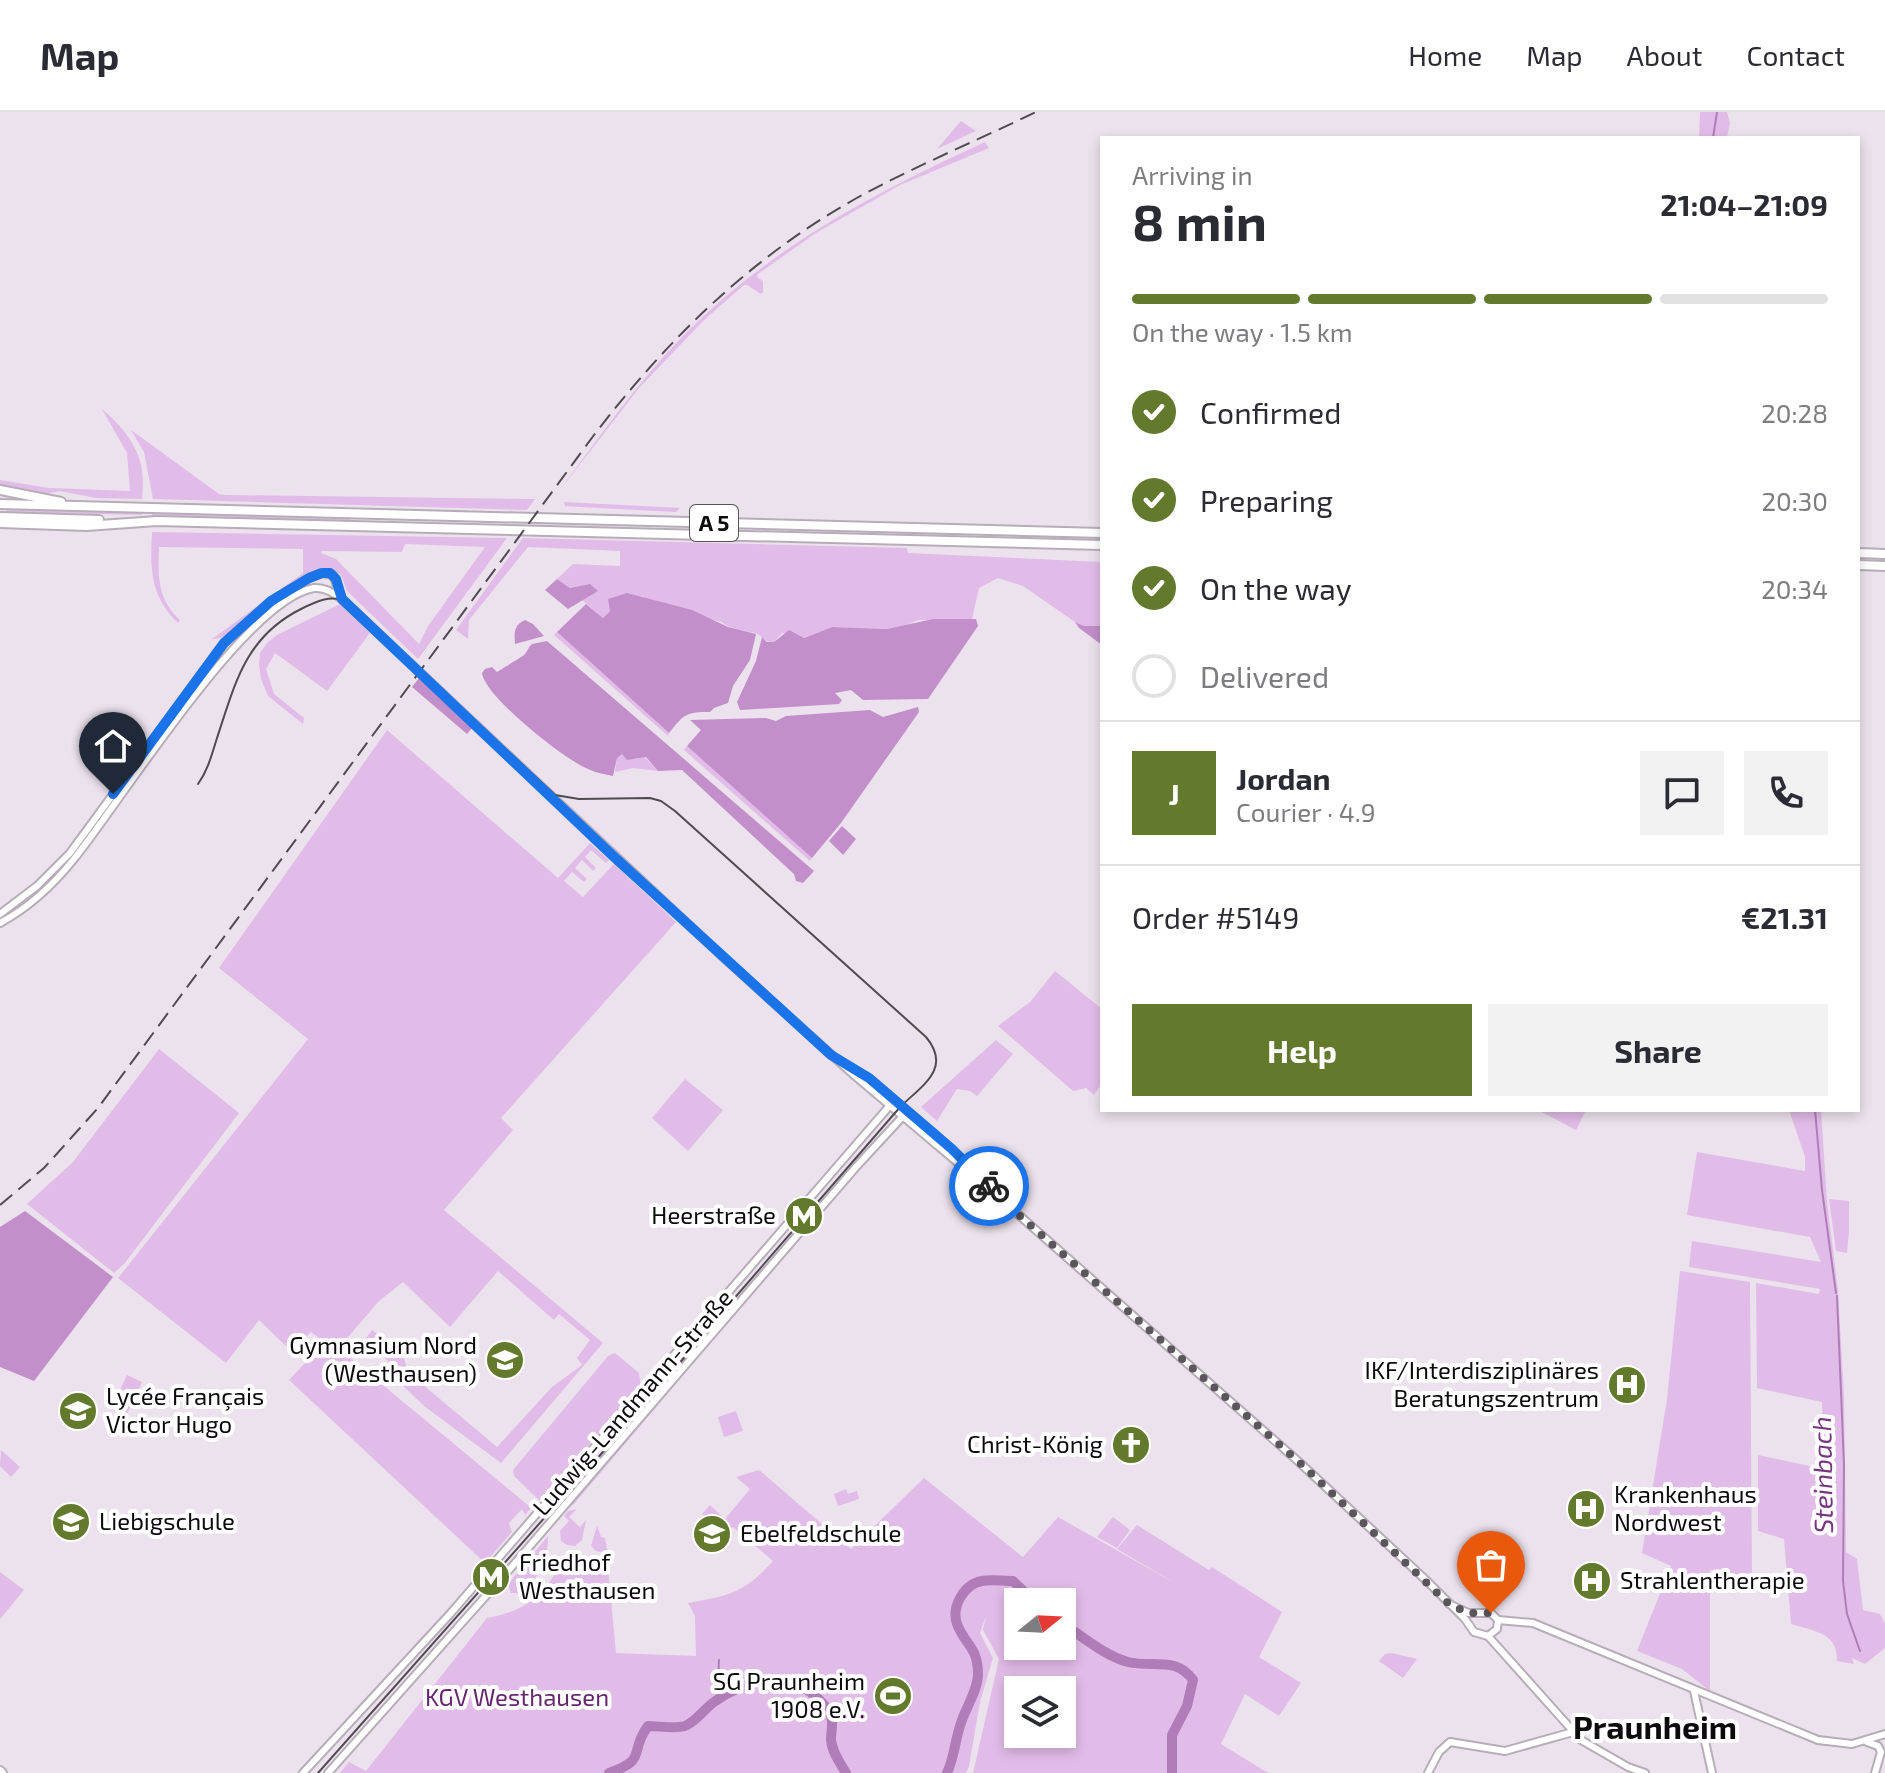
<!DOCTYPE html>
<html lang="en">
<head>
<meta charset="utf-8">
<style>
	:root { --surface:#fff; --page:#f2f2f3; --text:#2b2b33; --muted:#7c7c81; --line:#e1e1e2; --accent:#637a2c }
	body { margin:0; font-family:"Exo 2",sans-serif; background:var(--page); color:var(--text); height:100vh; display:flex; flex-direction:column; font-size:30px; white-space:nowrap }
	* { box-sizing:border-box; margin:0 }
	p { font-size:26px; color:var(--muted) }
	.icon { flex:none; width:44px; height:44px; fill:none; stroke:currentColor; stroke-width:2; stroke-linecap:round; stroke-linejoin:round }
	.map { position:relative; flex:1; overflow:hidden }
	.side { position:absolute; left:1100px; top:24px; width:760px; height:976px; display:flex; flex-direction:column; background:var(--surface); border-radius:0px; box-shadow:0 4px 12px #0003 }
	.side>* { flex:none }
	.needle { width:52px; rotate:72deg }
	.buttons { position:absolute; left:1004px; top:1476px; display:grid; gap:16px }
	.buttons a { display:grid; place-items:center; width:72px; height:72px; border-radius:0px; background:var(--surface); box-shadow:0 4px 12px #0003; font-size:40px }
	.pin { position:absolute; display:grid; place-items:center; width:68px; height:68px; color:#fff; margin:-82px -34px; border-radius:50% 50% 50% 0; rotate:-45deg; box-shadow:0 0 8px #0007 }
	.pin .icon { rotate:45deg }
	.courier { position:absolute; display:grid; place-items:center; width:80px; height:80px; margin:-40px; border:6px solid #1a73e8; border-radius:50%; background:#fff; color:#222; box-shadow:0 2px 10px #0007 }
	.head em { font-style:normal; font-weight:700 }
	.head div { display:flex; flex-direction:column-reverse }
	.head { display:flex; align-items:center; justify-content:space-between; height:136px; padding:0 32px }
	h1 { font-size:52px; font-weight:700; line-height:60px }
	.bar { display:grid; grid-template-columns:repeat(4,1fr); gap:12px 8px; align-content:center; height:96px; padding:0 32px }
	.bar i { height:10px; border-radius:6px; background:var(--line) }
	.bar .active { background:var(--accent) }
	.bar p { grid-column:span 4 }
	.line { display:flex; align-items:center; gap:20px; padding:0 32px; border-top:2px solid var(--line) }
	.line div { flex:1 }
	.round { display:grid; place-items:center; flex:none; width:84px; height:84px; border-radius:0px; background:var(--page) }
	ol { padding:0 32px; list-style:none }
	li { display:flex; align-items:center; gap:24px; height:88px }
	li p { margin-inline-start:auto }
	li .icon { padding:8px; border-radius:50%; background:var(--accent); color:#fff; stroke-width:4 }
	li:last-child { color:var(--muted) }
	li i { width:44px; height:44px; border:4px solid var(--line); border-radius:50% }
	.primary-button { display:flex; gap:16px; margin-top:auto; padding:16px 32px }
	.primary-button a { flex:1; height:92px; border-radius:0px; background:var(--accent); color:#fff; font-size:32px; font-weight:700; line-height:92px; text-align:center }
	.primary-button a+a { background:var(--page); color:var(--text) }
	header { display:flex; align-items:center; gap:48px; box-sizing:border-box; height:112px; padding:0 40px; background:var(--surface); border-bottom:2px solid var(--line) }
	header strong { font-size:38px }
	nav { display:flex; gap:44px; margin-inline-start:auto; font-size:28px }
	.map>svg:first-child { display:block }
	.green { fill:#e2bce8; fill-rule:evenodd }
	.forest { fill:#c38fcb }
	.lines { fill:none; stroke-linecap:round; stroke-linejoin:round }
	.stream { stroke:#b17db9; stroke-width:2 }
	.river { stroke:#b17db9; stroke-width:10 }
	.secondary-casing { stroke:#b7adb8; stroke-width:10 }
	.highway-casing { stroke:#b7adb8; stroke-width:12 }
	.secondary { stroke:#fff; stroke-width:6 }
	.highway { stroke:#fff; stroke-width:8 }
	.tram { stroke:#504b51; stroke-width:2 }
	.rail { stroke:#504b51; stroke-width:2; stroke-dasharray:16 8; stroke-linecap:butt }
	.done { stroke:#5b565c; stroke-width:8; stroke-dasharray:0 14.4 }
	.route { stroke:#1a73e8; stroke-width:10 }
	.labels { text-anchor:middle; stroke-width:8; stroke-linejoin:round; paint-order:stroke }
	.shield { fill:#fff; stroke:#565456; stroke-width:2 }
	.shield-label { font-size:22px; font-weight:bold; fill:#0d0a0e }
	.poi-label { font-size:24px; fill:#0d0a0e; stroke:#fff; text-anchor:start }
	.street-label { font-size:24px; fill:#0d0a0e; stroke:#fff }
	.park-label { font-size:24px; fill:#65266f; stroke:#fff }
	.water-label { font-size:26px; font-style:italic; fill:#763680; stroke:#fff }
	.district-label { font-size:32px; font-weight:bold; fill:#0d0a0e; stroke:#fff }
</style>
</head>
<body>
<header>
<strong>Map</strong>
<nav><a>Home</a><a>Map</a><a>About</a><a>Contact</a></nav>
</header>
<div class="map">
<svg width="1885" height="1661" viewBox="0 0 1885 1661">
	<rect width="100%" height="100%" fill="#ece2ed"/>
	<g class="green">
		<path d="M1700 0H1727L1730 11 1727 26H1699Z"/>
		<path d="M961 9 976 19 937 37Z"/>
		<path d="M985 30 989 36 900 73 816 121 758 162 757 165 763 169V180L761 182 747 173H744L703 209 639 276 557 382C597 328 636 272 683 224 771 135 872 82 985 30Z"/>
		<path d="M102 297C133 324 147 347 142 387L96 386 60 379 45 382 0 375V368L49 376 130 379 127 341Z"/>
		<path d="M131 318 219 382 225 383 535 387 527 398 153 387 144 340Z"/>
		<path d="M564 390 680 396 676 400 561 394H565Z"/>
		<path d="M7 397 142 401V403L7 400Z"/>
		<path d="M152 401 350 406 351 409 152 404Z"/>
		<path d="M152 420 507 426 418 547 347 479 341 463 332 457C305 456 264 491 243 508 233 516 225 528 212 527L303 461V437L159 435C158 464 157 487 180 508L178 511C150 484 150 456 152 420ZM405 432 485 435 428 514 419 532 336 447 321 441 322 439 402 440Z"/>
		<path d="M523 426 907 436 908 441 1102 450V514H1084L1075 510 1023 474 998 466 979 476 972 507 918 508 905 514 887 517 832 515 803 526 782 521 774 530C763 530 765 525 755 521 743 518 732 518 721 510L648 489 642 484 610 499 603 506 582 488 590 484 583 474 570 476 557 467 573 452 620 454V439L528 435 469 508 468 527 456 518Z"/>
		<path d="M340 492 370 521 327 579 275 541 266 557 274 582 304 606 303 612 268 584 261 567 259 552 260 541 267 531 277 523Z"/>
		<path d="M557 520 669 621 668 624 554 523Z"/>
		<path d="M387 618 558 766 590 731 609 748 606 751 591 738 585 745 596 756 593 759 582 748 575 756 587 767 584 770 572 760 564 769 583 785 614 752 676 810 501 1006 513 1018 444 1098 603 1231 501 1351 424 1294 395 1266 387 1248 364 1229 372 1218 402 1241 409 1261 497 1335 552 1275 582 1253 577 1246 590 1228 559 1202 554 1208 498 1159 450 1215 403 1170 379 1189 348 1225 328 1233 311 1220 302 1229 295 1223 291 1228 296 1234 291 1239 259 1208 226 1251 118 1166 308 927 219 856Z"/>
		<path d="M687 634 812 746 810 749 684 638Z"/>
		<path d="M622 642 636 647 645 645 658 659 633 656 615 660 617 645Z"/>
		<path d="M1055 859 1102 897V971L1094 983 1086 976 1073 979 998 914 1030 890Z"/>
		<path d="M996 928 1013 942 977 984 970 979 957 977 937 1009 921 995Z"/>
		<path d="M159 937 239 1001 124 1152 114 1161 27 1092 73 1050Z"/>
		<path d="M685 967 723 998 688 1039 652 1006Z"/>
		<path d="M1538 998H1586L1576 1018Z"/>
		<path d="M1789 998H1821L1827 1089 1838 1179 1844 1285 1846 1440 1857 1447 1863 1498 1880 1502 1885 1512V1536L1865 1552 1852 1546 1854 1552 1837 1549C1838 1520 1813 1519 1791 1512L1784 1427 1758 1419V1343L1824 1357 1822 1290 1757 1276 1756 1171 1819 1182 1820 1177 1689 1155 1692 1129 1821 1150 1810 1125 1687 1103 1697 1040 1805 1059V1045Z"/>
		<path d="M1829 1087 1849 1089V1120L1847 1141 1836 1139Z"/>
		<path d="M1680 1159 1750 1170 1752 1466 1710 1458V1579L1682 1557 1637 1539 1671 1454 1642 1441 1667 1287Z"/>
		<path d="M748 1161 648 1286 547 1398 546 1396 641 1291Z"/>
		<path d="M754 1166 756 1168 551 1404Z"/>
		<path d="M615 1241 639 1261 641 1274 540 1389 514 1364 513 1358 608 1244Z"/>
		<path d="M323 1242 349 1245 529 1394 531 1396 525 1403 522 1397 509 1411 512 1420 485 1451 289 1268 304 1252Z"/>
		<path d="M127 1263 142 1270 127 1302 112 1295Z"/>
		<path d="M679 1268 574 1392 569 1395 676 1269Z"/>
		<path d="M736 1299 743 1319 724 1325 718 1305Z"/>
		<path d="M1 1338 20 1355 11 1365 0 1354Z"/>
		<path d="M759 1358 851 1437 924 1366 1023 1445 1058 1405 1180 1474 1117 1437 1137 1413 1209 1458 1212 1455 1282 1500 1259 1545 1301 1571 1279 1604 1245 1582 1221 1632 1268 1661H973L999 1547 983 1518 986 1504 980 1521 993 1546 980 1590 969 1654 966 1661H340L349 1650 366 1659 487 1506C515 1501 537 1491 553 1465 558 1457 558 1449 567 1443L588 1446 608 1456 616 1541 696 1544 695 1504 688 1491C731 1483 744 1481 773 1449L733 1415 726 1423 702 1402 710 1393 725 1407 750 1377 736 1365ZM1018 1490H1062V1534H1018ZM1018 1578H1062V1622H1018Z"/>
		<path d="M846 1377 848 1382 857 1379 859 1387 838 1394 834 1382Z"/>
		<path d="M577 1397 569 1405 580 1415 586 1408 582 1428 575 1434 567 1433 561 1429 560 1419 569 1409 564 1404 568 1399Z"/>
		<path d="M1113 1405 1130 1418 1117 1436 1097 1425Z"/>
		<path d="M597 1413 601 1425 605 1426 607 1437 613 1444 596 1439 591 1434Z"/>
		<path d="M548 1424C548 1448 539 1466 521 1481H511L508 1472Z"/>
		<path d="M0 1460 24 1478 0 1507Z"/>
		<path d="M1392 1541 1417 1547 1403 1566 1379 1549 1385 1542Z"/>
	</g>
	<g class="forest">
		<path d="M557 467 570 476 590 472 598 479 568 497 545 478Z"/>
		<path d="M627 481 692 498 728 515 756 522 750 548 733 574 728 591 714 596 710 600C686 600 684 602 669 621L557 520 586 492 603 506 610 499 608 487Z"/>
		<path d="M933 507H976L978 514 928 587 863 588 851 578 835 581 842 588 839 592 740 598 737 590 756 549 762 525 767 530H774L789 518 804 526 832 515 887 517Z"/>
		<path d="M525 508 533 512 544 524 515 532C514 520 514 513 525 508Z"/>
		<path d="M1075 510 1084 514H1102V533L1079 516Z"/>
		<path d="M547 529 814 759 803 771 796 769 794 762 782 751 682 658 658 659 646 645 627 648 622 642 617 646 613 664C605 662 596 661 588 657 565 648 485 585 482 561L485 557 492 555 497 560C499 559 523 544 524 543 528 539 528 535 532 532Z"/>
		<path d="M419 566 473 615 467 622 412 575Z"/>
		<path d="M918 595 919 600 841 711 812 746 687 634 701 618 690 608 766 606 776 609 786 604 870 598 883 605Z"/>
		<path d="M842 714 856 727 843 743 829 729Z"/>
		<path d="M25 1099 113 1165 34 1269 0 1255V1115Z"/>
	</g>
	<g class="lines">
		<g class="stream">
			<path d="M1713 26 1717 0"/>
			<path d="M1815 998 1822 1078 1836 1181"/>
			<path d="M1837 1184 1844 1352 1843 1469 1847 1502 1860 1539"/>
			<path d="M718 1573 719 1548"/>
			<path d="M720 1575 725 1584"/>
		</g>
		<g class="river">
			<path d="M1062 1511C1082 1524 1105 1544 1128 1550 1153 1556 1176 1544 1193 1568L1187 1594 1172 1623V1661"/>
			<path d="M609 1661C649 1647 628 1641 648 1614 659 1614 675 1617 685 1614 697 1609 704 1597 714 1590 750 1564 799 1557 828 1598 835 1609 831 1616 831 1628 832 1640 840 1651 846 1661"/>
			<path d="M947 1661C955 1644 955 1626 962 1608 967 1594 978 1577 978 1562 978 1535 965 1533 957 1512 951 1495 964 1472 982 1469 991 1467 1003 1469 1013 1469L1035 1490"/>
		</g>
		<defs>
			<g id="secondary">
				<path d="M0 802 37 774 70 741 224 531 271 489 309 466 322 461 333 463 342 487"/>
				<path d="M0 811C28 796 54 772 74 747 121 689 246 487 314 476 325 475 333 481 342 487L722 844 855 964 996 1083"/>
				<path d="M854 959 869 966 936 1023 985 1071"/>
				<path d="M995 1082 1299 1350 1428 1470 1465 1507 1474 1520 1488 1524 1497 1517 1498 1508 1491 1501H1468L1449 1492"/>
				<path d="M1498 1508 1533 1511 1818 1628 1852 1632 1885 1622"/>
				<path d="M1488 1524 1581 1628 1628 1655 1645 1661"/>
				<path d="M1694 1579 1712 1661"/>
				<path d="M1867 1630 1878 1634 1881 1640 1875 1661"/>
				<path d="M303 1661 450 1502 892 991"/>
				<path d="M328 1661 516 1450 856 1055 905 1002"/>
				<path d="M1428 1661 1439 1640 1450 1630 1505 1639 1573 1620"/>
			</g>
			<g id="highway">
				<path d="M0 378 61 390"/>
				<path d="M0 392 1102 421"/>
				<path d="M0 405 99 408"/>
				<path d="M0 411 86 414 157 409 1102 433"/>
				<path d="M1858 441 1885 442"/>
				<path d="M1858 453 1885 454"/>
				<path d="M0 1659 2 1661"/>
			</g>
		</defs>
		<use href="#secondary" class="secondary-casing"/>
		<use href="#highway" class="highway-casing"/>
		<use href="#secondary" class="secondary"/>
		<use href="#highway" class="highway"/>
		<path class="tram" d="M198 672C208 658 212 642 217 626 235 572 245 525 301 497 317 489 329 483 347 489L555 683 579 687 650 686 661 689 675 699 926 925C952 956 923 973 901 994L712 1212 649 1288 318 1661"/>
		<path class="rail" d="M0 1093 44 1056 98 996 594 323C667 228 750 146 855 87 913 55 976 29 1036 0"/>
	</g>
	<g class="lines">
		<path class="done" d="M989 1074 1012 1097 1299 1350 1449 1492 1468 1501H1491"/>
		<path class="route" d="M113 682 224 531 271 489 309 466 322 461H330L336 467 342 487 612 743 831 943 869 966 952 1037 989 1074"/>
	</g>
	<defs>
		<symbol id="metro-disc" viewBox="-11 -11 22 22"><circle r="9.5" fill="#637a2c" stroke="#fff"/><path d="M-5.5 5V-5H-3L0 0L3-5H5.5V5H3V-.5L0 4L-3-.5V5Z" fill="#fff"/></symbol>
		<symbol id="school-disc" viewBox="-11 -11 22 22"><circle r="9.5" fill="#637a2c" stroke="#fff"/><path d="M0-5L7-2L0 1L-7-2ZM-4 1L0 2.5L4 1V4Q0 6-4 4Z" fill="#fff"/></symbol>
		<symbol id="hospital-disc" viewBox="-11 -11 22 22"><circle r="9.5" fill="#637a2c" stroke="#fff"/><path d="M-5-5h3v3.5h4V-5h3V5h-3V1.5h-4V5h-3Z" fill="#fff"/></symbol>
		<symbol id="church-disc" viewBox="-11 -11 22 22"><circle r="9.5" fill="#637a2c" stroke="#fff"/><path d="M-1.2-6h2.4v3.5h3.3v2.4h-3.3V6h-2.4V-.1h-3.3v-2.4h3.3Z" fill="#fff"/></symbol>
		<symbol id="stadium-disc" viewBox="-11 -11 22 22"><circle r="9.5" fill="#637a2c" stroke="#fff"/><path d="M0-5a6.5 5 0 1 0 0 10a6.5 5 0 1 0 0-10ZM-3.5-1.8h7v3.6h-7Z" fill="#fff"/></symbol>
	</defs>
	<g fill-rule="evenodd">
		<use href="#metro-disc" x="782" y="1082" width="44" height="44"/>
		<use href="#school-disc" x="483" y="1226" width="44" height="44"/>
		<use href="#hospital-disc" x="1605" y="1251" width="44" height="44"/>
		<use href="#school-disc" x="56" y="1277" width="44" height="44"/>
		<use href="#church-disc" x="1109" y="1311" width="44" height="44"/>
		<use href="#hospital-disc" x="1564" y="1375" width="44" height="44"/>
		<use href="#school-disc" x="49" y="1388" width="44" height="44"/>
		<use href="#school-disc" x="690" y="1400" width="44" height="44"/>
		<use href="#metro-disc" x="469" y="1443" width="44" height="44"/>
		<use href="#hospital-disc" x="1570" y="1447" width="44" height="44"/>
		<use href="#stadium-disc" x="871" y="1562" width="44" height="44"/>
	</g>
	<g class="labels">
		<rect class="shield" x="690" y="393" width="48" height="36" rx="6"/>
		<g class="shield-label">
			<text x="714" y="419">A 5</text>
		</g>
		<g class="poi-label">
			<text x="776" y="1112" text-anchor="end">Heerstraße</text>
			<text x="477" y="1242" text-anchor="end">Gymnasium Nord<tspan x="477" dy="28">(Westhausen)</tspan></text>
			<text x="1599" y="1267" text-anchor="end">IKF/Interdisziplinäres<tspan x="1599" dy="28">Beratungszentrum</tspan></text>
			<text x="106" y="1293">Lycée Français<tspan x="106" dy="28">Victor Hugo</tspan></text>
			<text x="1103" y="1341" text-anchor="end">Christ-König</text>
			<text x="1614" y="1391">Krankenhaus<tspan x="1614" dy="28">Nordwest</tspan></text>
			<text x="99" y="1418">Liebigschule</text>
			<text x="740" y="1430">Ebelfeldschule</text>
			<text x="519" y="1459">Friedhof<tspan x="519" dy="28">Westhausen</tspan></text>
			<text x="1620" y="1477">Strahlentherapie</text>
			<text x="865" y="1578" text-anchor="end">SG Praunheim<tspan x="865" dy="28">1908 e.V.</tspan></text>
		</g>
		<g class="street-label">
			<text transform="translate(633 1291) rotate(-49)" y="8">Ludwig-Landmann-Straße</text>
		</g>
		<g class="park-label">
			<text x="517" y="1594">KGV Westhausen</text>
		</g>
		<g class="water-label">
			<text transform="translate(1823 1363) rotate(-91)" y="9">Steinbach</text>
		</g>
		<g class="district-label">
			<text x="1655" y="1627">Praunheim</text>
		</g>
	</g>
</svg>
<div class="buttons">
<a><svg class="needle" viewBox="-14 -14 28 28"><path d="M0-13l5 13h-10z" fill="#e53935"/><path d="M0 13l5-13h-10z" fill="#7c7c81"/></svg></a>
<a><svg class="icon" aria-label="layers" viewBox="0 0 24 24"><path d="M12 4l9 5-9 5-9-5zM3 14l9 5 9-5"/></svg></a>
</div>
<div class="pin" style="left:1491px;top:1501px;background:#ea580c"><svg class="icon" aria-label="bag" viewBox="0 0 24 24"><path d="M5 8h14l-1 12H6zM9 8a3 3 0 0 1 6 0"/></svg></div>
<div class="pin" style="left:113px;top:682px;background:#1f2937"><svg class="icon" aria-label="home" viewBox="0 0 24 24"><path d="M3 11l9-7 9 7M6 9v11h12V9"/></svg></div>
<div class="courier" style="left:989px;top:1074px"><svg class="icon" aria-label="bike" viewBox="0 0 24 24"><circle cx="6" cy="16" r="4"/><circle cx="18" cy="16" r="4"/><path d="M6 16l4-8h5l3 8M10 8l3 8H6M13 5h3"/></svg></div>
<section class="side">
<div class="head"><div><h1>8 min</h1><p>Arriving in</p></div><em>21:04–21:09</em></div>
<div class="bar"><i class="active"></i><i class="active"></i><i class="active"></i><i></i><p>On the way · 1.5 km</p></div>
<ol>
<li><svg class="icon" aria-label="check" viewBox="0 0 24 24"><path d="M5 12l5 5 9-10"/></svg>Confirmed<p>20:28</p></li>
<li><svg class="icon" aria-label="check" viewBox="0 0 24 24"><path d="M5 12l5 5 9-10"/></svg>Preparing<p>20:30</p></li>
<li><svg class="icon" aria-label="check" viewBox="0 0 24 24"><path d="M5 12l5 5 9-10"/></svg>On the way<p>20:34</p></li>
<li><i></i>Delivered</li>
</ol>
<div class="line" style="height:144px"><b class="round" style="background:var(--accent);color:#fff">J</b><div><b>Jordan</b><p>Courier · 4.9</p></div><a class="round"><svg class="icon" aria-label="chat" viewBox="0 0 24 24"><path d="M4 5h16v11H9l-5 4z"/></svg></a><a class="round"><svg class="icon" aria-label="phone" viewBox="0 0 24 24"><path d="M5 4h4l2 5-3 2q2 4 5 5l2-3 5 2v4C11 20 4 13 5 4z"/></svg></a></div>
<div class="line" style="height:104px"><div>Order #5149</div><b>€21.31</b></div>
<div class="primary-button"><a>Help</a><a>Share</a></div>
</section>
</div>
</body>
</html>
